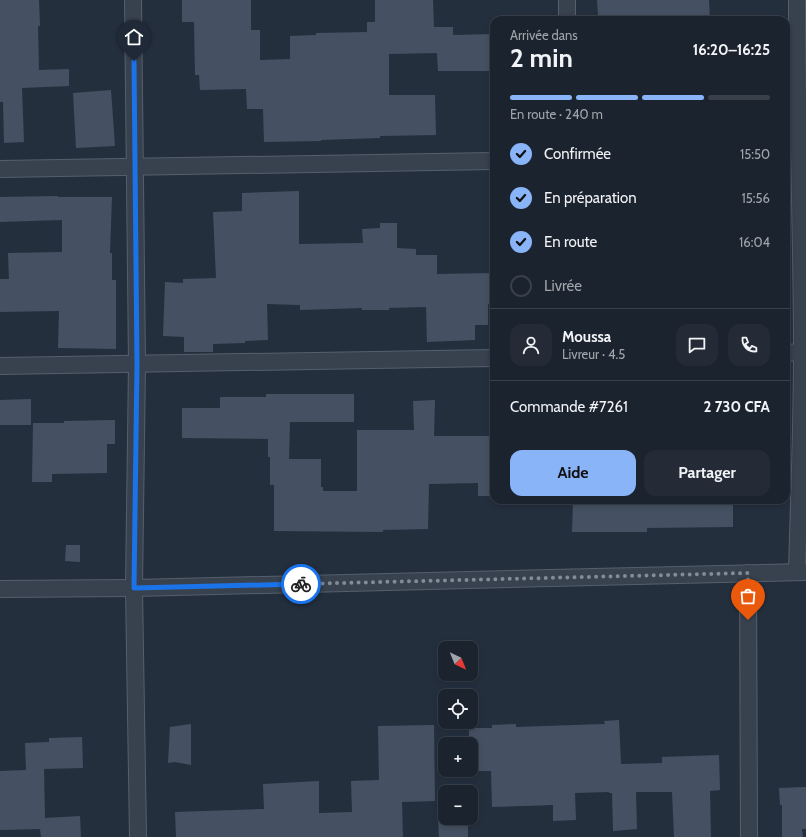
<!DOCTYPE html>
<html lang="fr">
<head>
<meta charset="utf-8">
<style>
	:root { --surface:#1b232e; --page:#242b36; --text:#f1f3f6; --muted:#a0a4aa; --line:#39404a; --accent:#8ab4f8 }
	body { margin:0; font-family:Cabin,sans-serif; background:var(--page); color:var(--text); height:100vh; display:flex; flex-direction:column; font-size:15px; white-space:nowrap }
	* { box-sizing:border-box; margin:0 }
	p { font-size:13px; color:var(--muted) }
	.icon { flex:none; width:22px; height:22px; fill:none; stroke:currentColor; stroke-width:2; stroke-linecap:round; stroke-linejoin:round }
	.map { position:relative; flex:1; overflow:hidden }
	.sheet { position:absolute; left:490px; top:16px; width:300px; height:488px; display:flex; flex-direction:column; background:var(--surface); border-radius:12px; box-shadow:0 2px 6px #0003,0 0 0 1px var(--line) }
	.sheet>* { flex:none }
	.needle { width:26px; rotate:137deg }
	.tools { position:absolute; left:438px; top:641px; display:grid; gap:8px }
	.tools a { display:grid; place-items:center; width:40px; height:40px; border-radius:8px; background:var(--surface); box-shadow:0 2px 6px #0003,0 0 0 1px var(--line); font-size:20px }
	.pin { position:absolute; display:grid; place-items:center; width:34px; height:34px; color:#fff; margin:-41px -17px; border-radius:50% 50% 50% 0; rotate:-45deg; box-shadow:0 0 4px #0007 }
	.pin .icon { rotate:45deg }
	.courier { position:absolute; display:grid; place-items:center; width:40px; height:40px; margin:-20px; border:3px solid #1a73e8; border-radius:50%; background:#fff; color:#222; box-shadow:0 1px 5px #0007 }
	.head em { font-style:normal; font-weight:700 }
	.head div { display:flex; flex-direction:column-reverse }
	.head { display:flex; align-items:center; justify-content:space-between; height:68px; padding:0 20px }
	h1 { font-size:26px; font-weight:700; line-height:30px }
	.bar { display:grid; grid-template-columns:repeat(4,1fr); gap:6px 4px; align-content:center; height:48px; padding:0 20px }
	.bar i { height:5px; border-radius:3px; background:var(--line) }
	.bar .active { background:var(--accent) }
	.bar p { grid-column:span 4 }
	.line { display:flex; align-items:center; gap:10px; padding:0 20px; border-top:1px solid var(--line) }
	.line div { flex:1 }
	.round { display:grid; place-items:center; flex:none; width:42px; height:42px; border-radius:12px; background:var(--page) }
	ol { padding:0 20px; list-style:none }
	li { display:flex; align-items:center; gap:12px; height:44px }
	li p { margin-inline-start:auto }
	li .icon { padding:4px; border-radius:50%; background:var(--accent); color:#111; stroke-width:4 }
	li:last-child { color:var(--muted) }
	li i { width:22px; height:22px; border:2px solid var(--line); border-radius:50% }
	.button { display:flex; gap:8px; margin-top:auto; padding:8px 20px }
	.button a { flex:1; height:46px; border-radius:12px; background:var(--accent); color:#111; font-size:16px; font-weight:700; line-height:46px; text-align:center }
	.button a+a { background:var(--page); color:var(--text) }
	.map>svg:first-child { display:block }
	.building { fill:#455162 }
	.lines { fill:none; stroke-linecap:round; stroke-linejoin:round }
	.minor-casing { stroke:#565f6c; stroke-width:18 }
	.minor { stroke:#38414e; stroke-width:16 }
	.done { stroke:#828b98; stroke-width:4; stroke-dasharray:0 7.2 }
	.route { stroke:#1a73e8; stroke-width:5 }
</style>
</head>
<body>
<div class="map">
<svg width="806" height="837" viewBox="0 0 806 837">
	<rect width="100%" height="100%" fill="#242f3e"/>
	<g class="building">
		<path d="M0 0H39L40 26H38L39 70 69 69V86L22 88 24 142 4 143 3 102H0Z"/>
		<path d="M182 0H251V30H260V60L290 59V36L316 35V33L367 32V22H375V0H433L434 27H453V35L494 34V71H438L437 53 389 54V95H435L436 135 380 136V138L321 140V141L264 142 263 109H247L246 89 200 90 199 75H195L194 22H182Z"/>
		<path d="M597 0H709L710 20H684L683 15 636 17V15L598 16Z"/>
		<path d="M111 90 115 146 76 148 73 93Z"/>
		<path d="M299 191V244L363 243 362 229 380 228V223H397V248L416 249V255H437V274L494 273V303L488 304V325H475V340L427 342 426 307 389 308V310H362V308L300 310V305L267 304 268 340 245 341V343L213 344V352H184V337L163 336 165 282 183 283V279L216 278 213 212 242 211V193Z"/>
		<path d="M58 196V197H112L110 253H112V280H116V349L58 348 59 311 0 312V279H9L8 253 62 252V220L0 222V197Z"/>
		<path d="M266 394H354V422H290L289 459H321V487H323V491H357V430H414L413 401 435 400 434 436H494V496H478V483L429 484 428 529 383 530V532L274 531V485H270V457H268V439L182 438V408H220V397H266Z"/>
		<path d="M31 399V425H0V400Z"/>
		<path d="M115 420V444H107V473L52 474V482H32L33 423H64V421Z"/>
		<path d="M573 500 733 501V527L647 528V532H572Z"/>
		<path d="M66 545H80V562L65 561Z"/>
		<path d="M619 720 621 764 662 763V757L719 755 720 790 710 791 711 837H674L672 792H636L637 829 613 831 612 793H609V792L575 793 576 820 553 821V805L492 807 491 771H470L471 770V744H469V728H492V725L516 724V727L605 724 604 721Z"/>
		<path d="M191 724V765L175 762 168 763 170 727Z"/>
		<path d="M434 725 435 801 402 802 403 837H176L175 812 264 809 263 784 319 781V813L352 812 351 781 379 780 378 726Z"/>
		<path d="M82 737 83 768 44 769 45 818 80 816 81 837H41L40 829 0 830V771L26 770 25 743 49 742V738Z"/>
		<path d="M806 787V829H802L803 837H782V805H780L779 788Z"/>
		<path d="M438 818H468V837H439Z"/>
	</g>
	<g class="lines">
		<defs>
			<g id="minor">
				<path d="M133 0 137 364 134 588 138 837"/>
				<path d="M567 0V20"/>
				<path d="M0 169 494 161"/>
				<path d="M786 353 802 352"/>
				<path d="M0 366 494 358"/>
				<path d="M797 572C799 498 802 425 802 351 802 234 797 117 797 0"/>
				<path d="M748 573 749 837"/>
				<path d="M0 589 134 588 806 572"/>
			</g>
		</defs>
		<use href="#minor" class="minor-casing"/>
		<use href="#minor" class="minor"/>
	</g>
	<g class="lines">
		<path class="done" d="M301 584 748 573V620"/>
		<path class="route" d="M134 61 137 364 134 588 301 584"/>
	</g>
</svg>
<div class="tools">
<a><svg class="needle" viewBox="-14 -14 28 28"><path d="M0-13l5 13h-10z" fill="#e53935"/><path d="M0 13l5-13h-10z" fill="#a0a4aa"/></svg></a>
<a><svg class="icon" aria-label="locate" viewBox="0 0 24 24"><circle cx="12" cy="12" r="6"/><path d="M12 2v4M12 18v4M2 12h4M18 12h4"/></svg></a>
<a>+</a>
<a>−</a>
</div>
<div class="pin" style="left:748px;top:620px;background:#ea580c"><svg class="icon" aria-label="bag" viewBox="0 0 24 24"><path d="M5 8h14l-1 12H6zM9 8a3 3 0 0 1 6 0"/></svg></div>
<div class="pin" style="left:134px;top:61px;background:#1f2937"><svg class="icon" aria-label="home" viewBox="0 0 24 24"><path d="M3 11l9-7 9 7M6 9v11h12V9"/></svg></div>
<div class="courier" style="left:301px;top:584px"><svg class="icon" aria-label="bike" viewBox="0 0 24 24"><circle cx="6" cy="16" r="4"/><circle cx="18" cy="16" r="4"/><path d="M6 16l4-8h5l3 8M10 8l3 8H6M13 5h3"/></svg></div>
<section class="sheet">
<div class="head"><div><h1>2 min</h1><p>Arrivée dans</p></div><em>16:20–16:25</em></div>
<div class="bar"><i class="active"></i><i class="active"></i><i class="active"></i><i></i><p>En route · 240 m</p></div>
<ol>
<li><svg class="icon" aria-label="check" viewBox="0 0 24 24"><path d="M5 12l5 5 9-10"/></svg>Confirmée<p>15:50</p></li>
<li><svg class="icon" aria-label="check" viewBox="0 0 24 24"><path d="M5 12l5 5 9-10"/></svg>En préparation<p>15:56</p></li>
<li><svg class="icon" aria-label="check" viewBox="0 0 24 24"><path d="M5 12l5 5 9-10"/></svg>En route<p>16:04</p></li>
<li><i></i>Livrée</li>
</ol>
<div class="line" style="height:72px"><a class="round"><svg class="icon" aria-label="person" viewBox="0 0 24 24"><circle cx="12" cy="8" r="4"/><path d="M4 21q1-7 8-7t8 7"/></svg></a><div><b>Moussa</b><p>Livreur · 4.5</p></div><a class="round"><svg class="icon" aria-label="chat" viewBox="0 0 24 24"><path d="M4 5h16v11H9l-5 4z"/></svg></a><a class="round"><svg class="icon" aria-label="phone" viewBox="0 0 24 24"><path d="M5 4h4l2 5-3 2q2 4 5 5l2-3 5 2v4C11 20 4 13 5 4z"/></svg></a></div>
<div class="line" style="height:52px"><div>Commande #7261</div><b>2 730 CFA</b></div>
<div class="button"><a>Aide</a><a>Partager</a></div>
</section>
</div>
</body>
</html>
